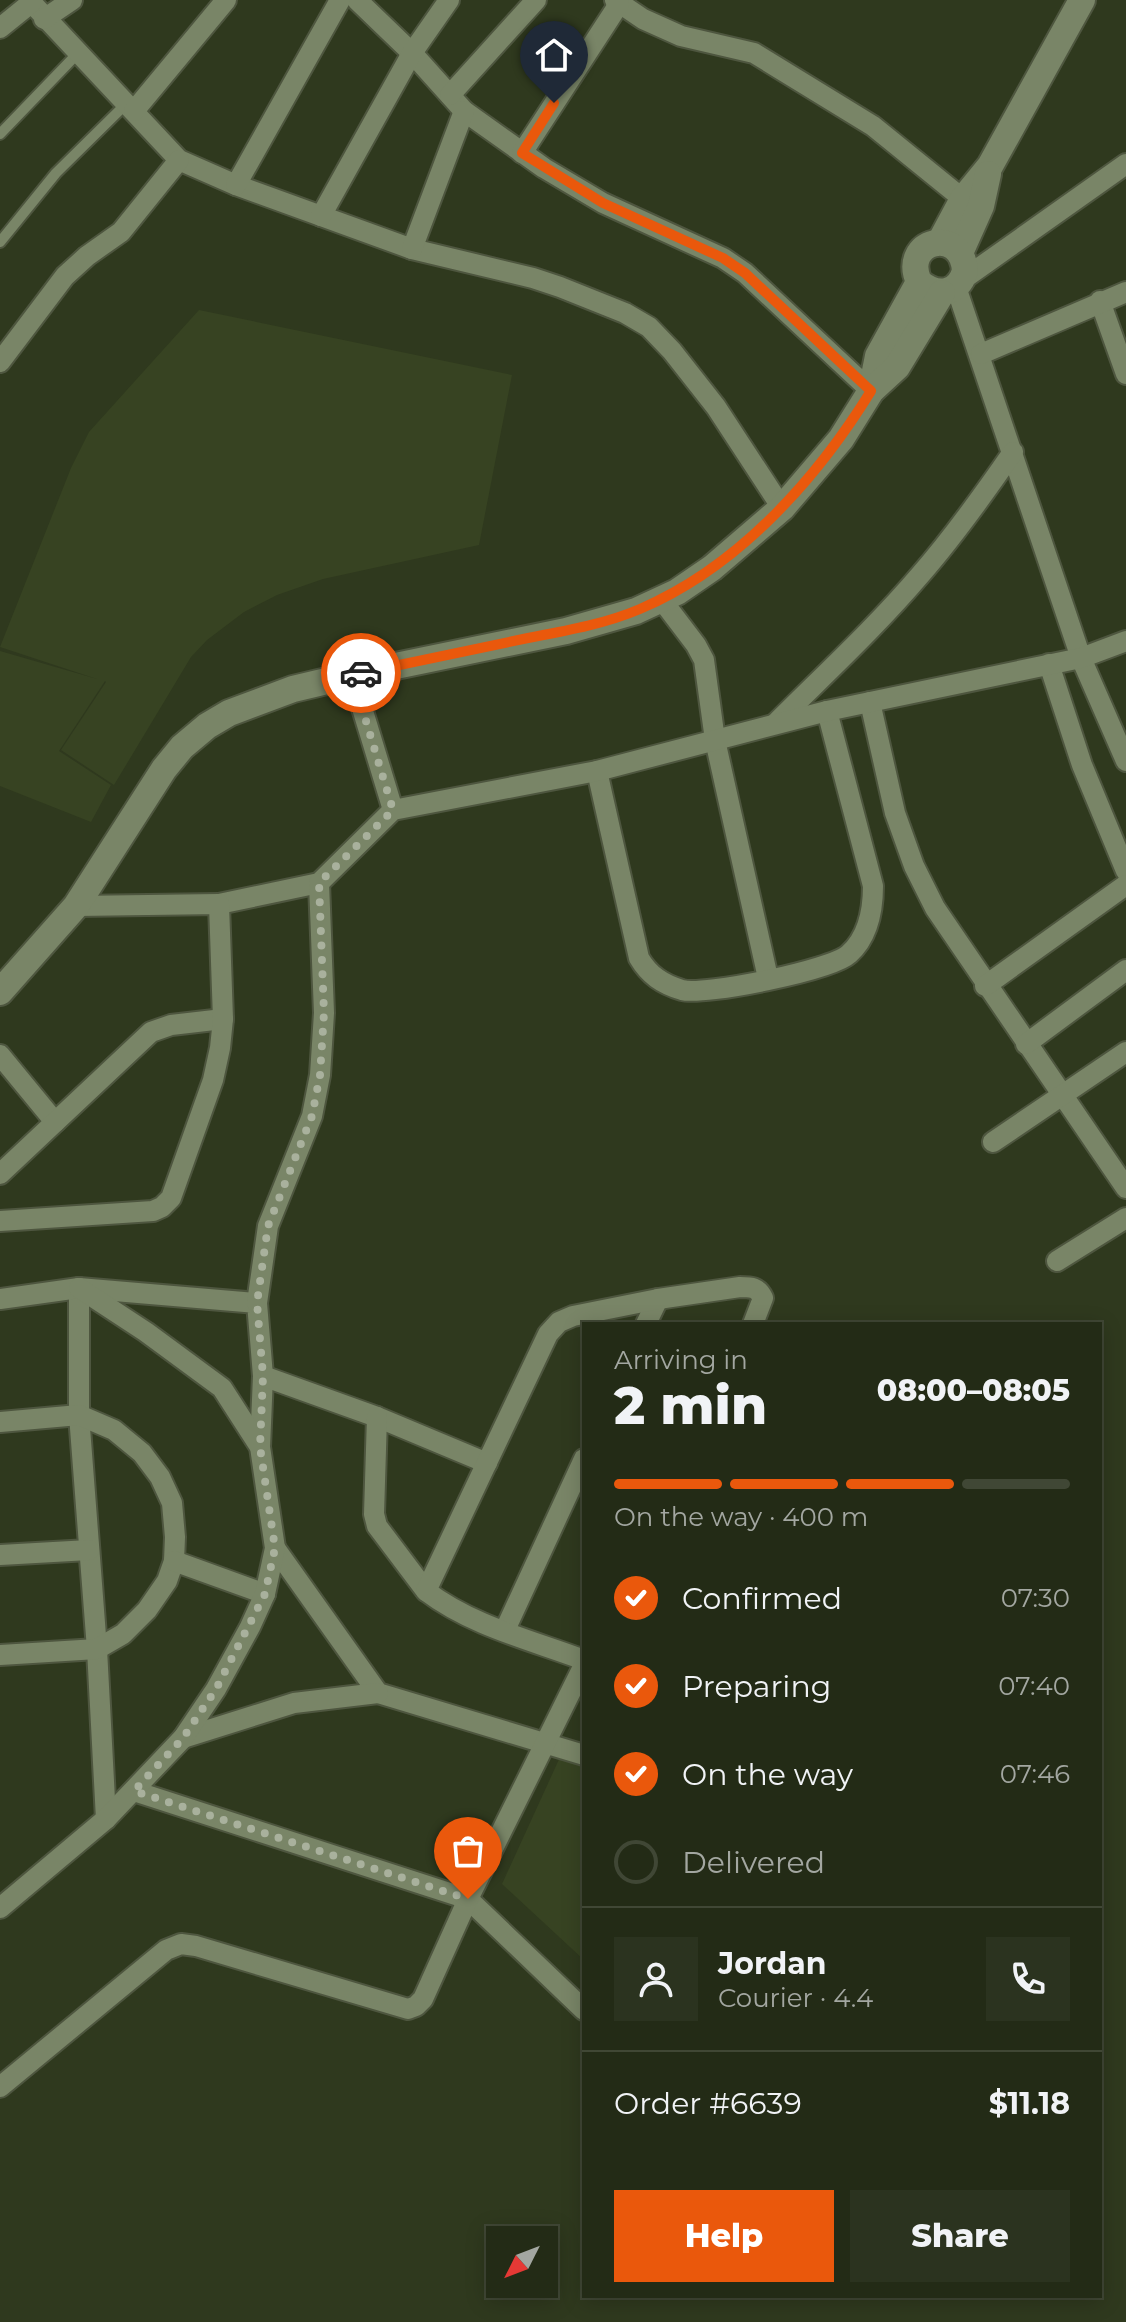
<!DOCTYPE html>
<html lang="en">
<head>
<meta charset="utf-8">
<style>
	:root { --surface:#232b16; --page:#2b331f; --text:#f1f3f6; --muted:#a3a7a1; --line:#404735; --accent:#ea580c }
	body { margin:0; font-family:Montserrat,sans-serif; background:var(--page); color:var(--text); height:100vh; display:flex; flex-direction:column; font-size:30px; white-space:nowrap }
	* { box-sizing:border-box; margin:0 }
	p { font-size:26px; color:var(--muted) }
	.icon { flex:none; width:44px; height:44px; fill:none; stroke:currentColor; stroke-width:2; stroke-linecap:round; stroke-linejoin:round }
	.map { position:relative; flex:1; overflow:hidden }
	.details { position:absolute; left:582px; top:1322px; width:520px; height:976px; display:flex; flex-direction:column; background:var(--surface); border-radius:0px; box-shadow:0 4px 20px #0003,0 0 0 2px var(--line) }
	.details>* { flex:none }
	.needle { width:52px; rotate:228deg }
	.buttons { position:absolute; left:486px; top:2226px; display:grid; gap:16px }
	.buttons a { display:grid; place-items:center; width:72px; height:72px; border-radius:0px; background:var(--surface); box-shadow:0 4px 20px #0003,0 0 0 2px var(--line); font-size:40px }
	.pin { position:absolute; display:grid; place-items:center; width:68px; height:68px; color:#fff; margin:-82px -34px; border-radius:50% 50% 50% 0; rotate:-45deg; box-shadow:0 0 8px #0007 }
	.pin .icon { rotate:45deg }
	.courier { position:absolute; display:grid; place-items:center; width:80px; height:80px; margin:-40px; border:6px solid #ea580c; border-radius:50%; background:#fff; color:#222; box-shadow:0 2px 10px #0007 }
	.head em { font-style:normal; font-weight:800 }
	.head div { display:flex; flex-direction:column-reverse }
	.head { display:flex; align-items:center; justify-content:space-between; height:136px; padding:0 32px }
	h1 { font-size:52px; font-weight:800; line-height:60px }
	.bar { display:grid; grid-template-columns:repeat(4,1fr); gap:12px 8px; align-content:center; height:96px; padding:0 32px }
	.bar i { height:10px; border-radius:6px; background:var(--line) }
	.bar .active { background:var(--accent) }
	.bar p { grid-column:span 4 }
	.line { display:flex; align-items:center; gap:20px; padding:0 32px; border-top:2px solid var(--line) }
	.line div { flex:1 }
	.round { display:grid; place-items:center; flex:none; width:84px; height:84px; border-radius:0px; background:var(--page) }
	ol { padding:0 32px; list-style:none }
	li { display:flex; align-items:center; gap:24px; height:88px }
	li p { margin-inline-start:auto }
	li .icon { padding:8px; border-radius:50%; background:var(--accent); color:#fff; stroke-width:4 }
	li:last-child { color:var(--muted) }
	li i { width:44px; height:44px; border:4px solid var(--line); border-radius:50% }
	.primary-button { display:flex; gap:16px; margin-top:auto; padding:16px 32px }
	.primary-button a { flex:1; height:92px; border-radius:0px; background:var(--accent); color:#fff; font-size:32px; font-weight:800; line-height:92px; text-align:center }
	.primary-button a+a { background:var(--page); color:var(--text) }
	.map>svg:first-child { display:block }
	.built { fill:#374322 }
	.lines { fill:none; stroke-linecap:round; stroke-linejoin:round }
	.lane-casing { stroke:#4e563f; stroke-width:14 }
	.street-casing { stroke:#4e563f; stroke-width:24 }
	.secondary-casing { stroke:#4e563f; stroke-width:30 }
	.lane { stroke:#798567; stroke-width:10 }
	.street { stroke:#798567; stroke-width:20 }
	.secondary { stroke:#798567; stroke-width:26 }
	.done { stroke:#a9b19d; stroke-width:8; stroke-dasharray:0 14.4 }
	.route { stroke:#ea580c; stroke-width:10 }
</style>
</head>
<body>
<div class="map">
<svg width="1126" height="2322" viewBox="0 0 1126 2322">
	<rect width="100%" height="100%" fill="#2f391e"/>
	<g class="built">
		<path d="M199 310 512 375 479 545 323 579 277 595 244 612 207 640 191 657 114 785 61 750 106 682 105 681 59 751 111 785 91 822 0 786V651L97 679 0 647 71 468 89 432Z"/>
		<path d="M561 1755 584 1762V1960L502 1884Z"/>
	</g>
	<g class="lines">
		<defs>
			<g id="lane">
				<path d="M0 134 78 53"/>
				<path d="M0 242 56 173 127 103"/>
			</g>
			<g id="street">
				<path d="M29 0 179 160 236 185 412 249 533 278 560 287 625 313 649 327 672 351 716 407 782 508"/>
				<path d="M357 0 412 53 464 111 544 168 603 203 723 258 745 273 871 391"/>
				<path d="M615 0 643 19 681 36 754 53 873 126 963 199"/>
				<path d="M44 19 72 0"/>
				<path d="M0 28 31 3"/>
				<path d="M450 95 536 0"/>
				<path d="M134 111 226 0"/>
				<path d="M522 153 619 4"/>
				<path d="M236 185 340 0"/>
				<path d="M321 216 412 53 449 0"/>
				<path d="M412 249 464 111"/>
				<path d="M962 280 1126 164"/>
				<path d="M956 287 1081 658 1126 761"/>
				<path d="M1100 301 1126 374"/>
				<path d="M981 354 1126 292"/>
				<path d="M0 362 65 276 87 256 121 232 179 160"/>
				<path d="M661 599 696 645 704 660 715 740 768 978"/>
				<path d="M1049 664 1082 765 1126 871"/>
				<path d="M352 675 393 810"/>
				<path d="M870 702 895 813 914 866 935 908 1126 1188"/>
				<path d="M776 723C825 674 876 627 921 574 955 535 984 494 1013 452"/>
				<path d="M597 771 639 958C649 975 662 984 682 990 704 996 832 970 849 954 868 937 873 911 873 886L827 711"/>
				<path d="M219 904 319 883 393 810 597 771 827 711 1081 658 1126 641"/>
				<path d="M985 986 1126 885"/>
				<path d="M1026 1044 1126 970"/>
				<path d="M0 1055 55 1122"/>
				<path d="M993 1142 1126 1052"/>
				<path d="M0 1174 151 1032 171 1025 223 1019"/>
				<path d="M0 1221 153 1211 162 1207 171 1198 213 1080 220 1048 223 1019 219 904 76 906"/>
				<path d="M1057 1261 1126 1218"/>
				<path d="M79 1288V1415L97 1649 106 1819"/>
				<path d="M0 1299 79 1288 257 1303 263 1376 260 1447"/>
				<path d="M257 1303 268 1226 312 1116 320 1075 324 1013 319 883"/>
				<path d="M646 1324 658 1299"/>
				<path d="M263 1376 377 1417 487 1463"/>
				<path d="M377 1417 374 1514 377 1526 426 1591"/>
				<path d="M0 1422 79 1415 114 1430 142 1453 160 1477 172 1503 175 1537 174 1561 167 1581 147 1610 123 1634 97 1649 0 1655"/>
				<path d="M275 1548 378 1693 584 1755"/>
				<path d="M0 1555 89 1550"/>
				<path d="M174 1561 265 1594"/>
				<path d="M505 1630 584 1459"/>
				<path d="M584 1660C531 1640 472 1626 426 1591L548 1334 559 1322 573 1316 658 1299 740 1287C751 1287 758 1287 763 1298L753 1324"/>
				<path d="M183 1738 294 1703 378 1693"/>
				<path d="M134 1791 468 1899 584 2010"/>
				<path d="M0 1908 106 1819 183 1738 216 1689 250 1627 265 1594 275 1548 260 1447 222 1388 146 1332 79 1288"/>
				<path d="M0 2087 166 1950 181 1944 196 1946 408 2009 416 2006 423 1999 468 1899 584 1665"/>
			</g>
			<g id="secondary">
				<path d="M940 242 963 199 990 166 1082 0"/>
				<path d="M960 253 981 206 988 174"/>
				<path d="M871 391 878 356 919 282C900 240 962 225 965 271 958 295 937 297 919 282"/>
				<path d="M0 992 76 906 164 769 182 747 207 726 229 713 293 689 352 675 566 631 636 611 677 592 712 568 782 508 841 439 871 391 897 367 942 293"/>
			</g>
		</defs>
		<use href="#lane" class="lane-casing"/>
		<use href="#street" class="street-casing"/>
		<use href="#secondary" class="secondary-casing"/>
		<use href="#lane" class="lane"/>
		<use href="#street" class="street"/>
		<use href="#secondary" class="secondary"/>
	</g>
	<g class="lines">
		<path class="done" d="M361 673 352 675 393 810 319 883 324 1013 320 1075 312 1116 268 1226 257 1303 263 1376 260 1447 275 1548 265 1594 216 1689 183 1738 134 1791 468 1899"/>
		<path class="route" d="M361 673C417 661 473 650 528 638 565 631 605 624 640 609 738 567 816 480 871 391L745 273 723 258 603 203 522 153 554 103"/>
	</g>
</svg>
<div class="buttons">
<a><svg class="needle" viewBox="-14 -14 28 28"><path d="M0-13l5 13h-10z" fill="#e53935"/><path d="M0 13l5-13h-10z" fill="#a3a7a1"/></svg></a>
</div>
<div class="pin" style="left:468px;top:1899px;background:#ea580c"><svg class="icon" aria-label="bag" viewBox="0 0 24 24"><path d="M5 8h14l-1 12H6zM9 8a3 3 0 0 1 6 0"/></svg></div>
<div class="pin" style="left:554px;top:103px;background:#1f2937"><svg class="icon" aria-label="home" viewBox="0 0 24 24"><path d="M3 11l9-7 9 7M6 9v11h12V9"/></svg></div>
<div class="courier" style="left:361px;top:673px"><svg class="icon" aria-label="car" viewBox="0 0 24 24"><path d="M5 17H2v-5l4-1 3-4h7l3 4 3 1v5h-3M9 17h6M6 11h13"/><circle cx="7" cy="17" r="2"/><circle cx="17" cy="17" r="2"/></svg></div>
<section class="details">
<div class="head"><div><h1>2 min</h1><p>Arriving in</p></div><em>08:00–08:05</em></div>
<div class="bar"><i class="active"></i><i class="active"></i><i class="active"></i><i></i><p>On the way · 400 m</p></div>
<ol>
<li><svg class="icon" aria-label="check" viewBox="0 0 24 24"><path d="M5 12l5 5 9-10"/></svg>Confirmed<p>07:30</p></li>
<li><svg class="icon" aria-label="check" viewBox="0 0 24 24"><path d="M5 12l5 5 9-10"/></svg>Preparing<p>07:40</p></li>
<li><svg class="icon" aria-label="check" viewBox="0 0 24 24"><path d="M5 12l5 5 9-10"/></svg>On the way<p>07:46</p></li>
<li><i></i>Delivered</li>
</ol>
<div class="line" style="height:144px"><a class="round"><svg class="icon" aria-label="person" viewBox="0 0 24 24"><circle cx="12" cy="8" r="4"/><path d="M4 21q1-7 8-7t8 7"/></svg></a><div><b>Jordan</b><p>Courier · 4.4</p></div><a class="round"><svg class="icon" aria-label="phone" viewBox="0 0 24 24"><path d="M5 4h4l2 5-3 2q2 4 5 5l2-3 5 2v4C11 20 4 13 5 4z"/></svg></a></div>
<div class="line" style="height:104px"><div>Order #6639</div><b>$11.18</b></div>
<div class="primary-button"><a>Help</a><a>Share</a></div>
</section>
</div>
</body>
</html>
